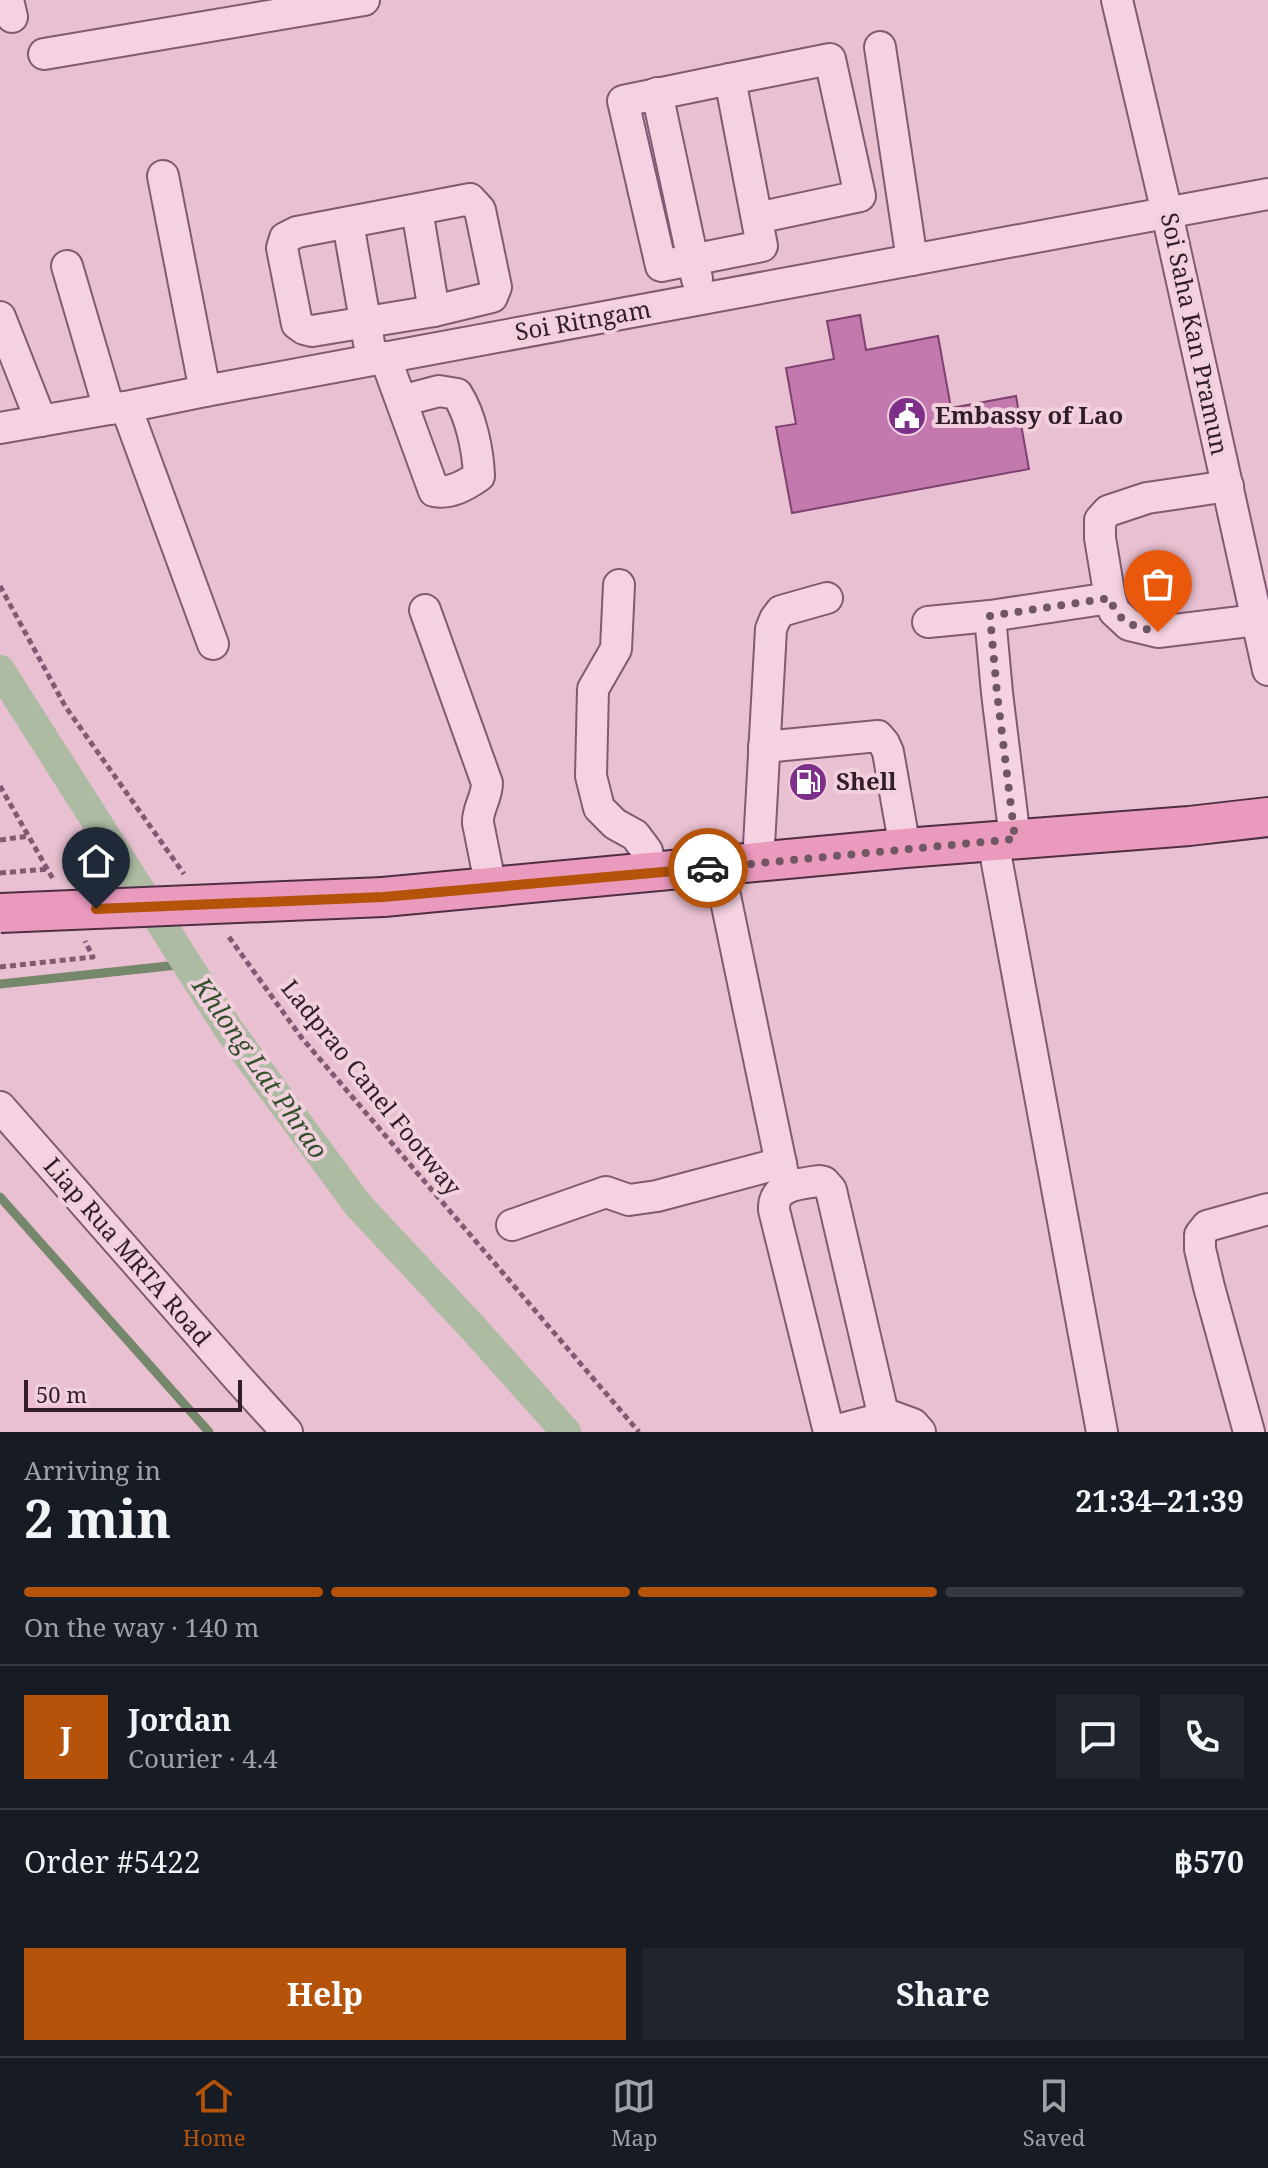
<!DOCTYPE html>
<html lang="en">
<head>
<meta charset="utf-8">
<style>
	:root { --surface:#171b24; --page:#20242c; --text:#f1f3f6; --muted:#9ea1a6; --line:#363941; --accent:#b45309 }
	body { margin:0; font-family:"Noto Serif",serif; background:var(--page); color:var(--text); height:100vh; display:flex; flex-direction:column; font-size:30px; white-space:nowrap }
	* { box-sizing:border-box; margin:0 }
	p { font-size:26px; color:var(--muted) }
	.icon { flex:none; width:44px; height:44px; fill:none; stroke:currentColor; stroke-width:2; stroke-linecap:round; stroke-linejoin:round }
	.map { position:relative; height:1432px; overflow:hidden }
	.details { display:flex; flex-direction:column; background:var(--surface); flex:1 }
	.details>* { flex:none }
	.scale { position:absolute; left:24px; bottom:20px; width:218px; box-sizing:border-box; padding-left:8px; border:4px solid #311d2a; border-top:0; font-size:22px; line-height:28px; white-space:nowrap; color:#311d2a; -webkit-text-stroke:6px #f1cfdd; paint-order:stroke }
	.pin { position:absolute; display:grid; place-items:center; width:68px; height:68px; color:#fff; margin:-82px -34px; border-radius:50% 50% 50% 0; rotate:-45deg; box-shadow:0 0 8px #0007 }
	.pin .icon { rotate:45deg }
	.courier { position:absolute; display:grid; place-items:center; width:80px; height:80px; margin:-40px; border:6px solid #b45309; border-radius:50%; background:#fff; color:#222; box-shadow:0 2px 10px #0007 }
	.summary em { font-style:normal; font-weight:700 }
	.summary div { display:flex; flex-direction:column-reverse }
	.summary { display:flex; align-items:center; justify-content:space-between; height:136px; padding:0 24px }
	h1 { font-size:52px; font-weight:700; line-height:60px }
	.bar { display:grid; grid-template-columns:repeat(4,1fr); gap:12px 8px; align-content:center; height:96px; padding:0 24px }
	.bar i { height:10px; border-radius:6px; background:var(--line) }
	.bar .current { background:var(--accent) }
	.bar p { grid-column:span 4 }
	.line { display:flex; align-items:center; gap:20px; padding:0 24px; border-top:2px solid var(--line) }
	.line div { flex:1 }
	.round { display:grid; place-items:center; flex:none; width:84px; height:84px; border-radius:0px; background:var(--page) }
	.cta { display:flex; gap:16px; margin-top:auto; padding:16px 24px }
	.cta a { flex:1; height:92px; border-radius:0px; background:var(--accent); color:#fff; font-size:32px; font-weight:700; line-height:92px; text-align:center }
	.cta a+a { background:var(--page); color:var(--text) }
	.tabs { display:flex; justify-content:space-around; align-items:center; height:112px; border-top:2px solid var(--line); background:var(--surface); font-size:22px; color:var(--muted) }
	.tabs a { display:grid; justify-items:center; gap:4px }
	.tabs .current { color:var(--accent) }
	.map>svg:first-child { display:block }
	.lines { fill:none; stroke-linecap:round; stroke-linejoin:round }
	.stream { stroke:#76886b; stroke-width:9 }
	.canal { stroke:#adbba2; stroke-width:30 }
	.building { fill:#c479ae; stroke:#7d426d; stroke-width:2 }
	.minor-casing { stroke:#805a71; stroke-width:34 }
	.major-casing { stroke:#4e2e43; stroke-width:42 }
	.path { stroke:#805a71; stroke-width:5; stroke-dasharray:6 4; stroke-linecap:butt }
	.minor { stroke:#f5d2e1; stroke-width:30 }
	.major { stroke:#ea9abd; stroke-width:38 }
	.major-bridge-casing { stroke:#4e2e43; stroke-width:42; stroke-linecap:butt }
	.major-bridge { stroke:#ea9abd; stroke-width:38 }
	.done { stroke:#715664; stroke-width:8; stroke-dasharray:0 14.4 }
	.route { stroke:#b45309; stroke-width:10 }
	.labels { text-anchor:middle; stroke-width:8; stroke-linejoin:round; paint-order:stroke }
	.street-label { font-size:24px; fill:#311d2a; stroke:#f1cfdd }
	.poi-label { font-size:24px; font-weight:bold; fill:#311d2a; stroke:#f1cfdd; text-anchor:start }
	.water-label { font-size:26px; font-style:italic; fill:#34502d; stroke:#f1cfdd }
</style>
</head>
<body>
<div class="map">
<svg width="1268" height="1432" viewBox="0 0 1268 1432">
	<rect width="100%" height="100%" fill="#e9c0d1"/>
	<g class="lines">
		<g class="stream">
			<path d="M0 984 187 964"/>
			<path d="M0 1197 209 1432"/>
		</g>
		<path class="canal" d="M0 670 229 1030 358 1205 474 1329 566 1432"/>
	</g>
	<path class="building" d="M860 315 866 350 938 336 951 408 1016 396 1029 469 792 513 776 427 796 424 786 368 834 359 827 321Z"/>
	<g class="lines">
		<defs>
			<g id="minor">
				<path d="M8 0 12 17"/>
				<path d="M1117 0 1164 200 1268 670"/>
				<path d="M880 47 912 260"/>
				<path d="M44 54 364 0"/>
				<path d="M730 79 762 246 661 266 623 101Z"/>
				<path d="M730 79 830 59 860 196 757 218"/>
				<path d="M657 93 697 279"/>
				<path d="M163 176 205 391"/>
				<path d="M470 199 480 210 496 287 492 297 434 311 312 331 304 329 297 324 282 248 285 238 297 232Z"/>
				<path d="M417 210 434 311"/>
				<path d="M348 223 369 343"/>
				<path d="M67 266 109 409"/>
				<path d="M0 317 41 421"/>
				<path d="M385 357 434 491C450 494 465 486 479 476 478 450 471 416 457 394L439 391 401 401"/>
				<path d="M126 407 213 644"/>
				<path d="M0 428 109 409 126 407 205 391 1268 194"/>
				<path d="M1228 486 1147 498 1108 511 1100 520V538L1110 598 1114 611 1129 625 1158 632 1257 620"/>
				<path d="M619 585 616 649 593 689 591 776 599 808 615 824 635 835 647 851 652 873"/>
				<path d="M425 610 487 783C487 798 477 809 478 823L491 888"/>
				<path d="M928 622 990 616"/>
				<path d="M764 747 878 736 884 743 888 752 905 848"/>
				<path d="M1015 839 997 693 990 616 1110 598"/>
				<path d="M993 841 1102 1432"/>
				<path d="M758 863 771 629 775 619 781 611 827 598"/>
				<path d="M719 867 786 1188"/>
				<path d="M0 1107 238 1378 287 1432"/>
				<path d="M512 1225 606 1192 629 1200 657 1196 781 1163"/>
				<path d="M829 1432 774 1210C773 1185 798 1184 819 1181L824 1182 831 1190 884 1418"/>
				<path d="M830 1432 891 1416 913 1424 920 1432"/>
				<path d="M1249 1432 1209 1287 1200 1249V1235L1207 1226 1268 1209"/>
			</g>
			<path id="major" d="M383 897 905 848 1189 826 1268 817"/>
		</defs>
		<use href="#minor" class="minor-casing"/>
		<use href="#major" class="major-casing"/>
		<g class="path">
			<path d="M0 586 65 706 184 874"/>
			<path d="M0 786 53 879"/>
			<path d="M0 840 29 836"/>
			<path d="M0 873 48 869"/>
			<path d="M229 937 301 1037 639 1432"/>
			<path d="M0 967 93 957 85 941"/>
		</g>
		<use href="#minor" class="minor"/>
		<use href="#major" class="major"/>
		<defs>
			<path id="major-bridge" d="M0 913 383 897"/>
		</defs>
		<use href="#major-bridge" class="major-bridge-casing"/>
		<use href="#major-bridge" class="major-bridge"/>
	</g>
	<g class="lines">
		<path class="done" d="M708 868 1015 839 997 693 990 616 1110 598C1118 624 1134 626 1158 632"/>
		<path class="route" d="M96 909 383 897 708 868"/>
	</g>
	<defs>
		<symbol id="civic-disc" viewBox="-11 -11 22 22"><circle r="9.5" fill="#7d2f89" stroke="#f1cfdd"/><path d="M-.6-6.5H3V-4.5H.6V-3L4-1V1h2V6H-6V1h2V-1L-.6-3ZM-1.2 2.5V6h2.4V2.5Z" fill="#fff"/></symbol>
		<symbol id="fuel-disc" viewBox="-11 -11 22 22"><circle r="9.5" fill="#7d2f89" stroke="#f1cfdd"/><path d="M-5.5-6h7V0h2V4h1.3V-2.5L3-4.5l.8-.8L6-3V5H2.5V1h-1V6h-7ZM-4.2-4.7v3.2H.2V-4.7Z" fill="#fff"/></symbol>
	</defs>
	<g fill-rule="evenodd">
		<use href="#civic-disc" x="885" y="394" width="44" height="44"/>
		<use href="#fuel-disc" x="786" y="760" width="44" height="44"/>
	</g>
	<g class="labels">
		<g class="street-label">
			<text transform="translate(583 321) rotate(-10)" y="8">Soi Ritngam</text>
			<text transform="translate(1194 334) rotate(78)" y="8">Soi Saha Kan Pramun</text>
			<text transform="translate(371 1088) rotate(51)" y="8">Ladprao Canel Footway</text>
			<text transform="translate(127 1252) rotate(49)" y="8">Liap Rua MRTA Road</text>
		</g>
		<g class="poi-label">
			<text x="935" y="424">Embassy of Lao</text>
			<text x="836" y="790">Shell</text>
		</g>
		<g class="water-label">
			<text transform="translate(260 1068) rotate(55)" y="9">Khlong Lat Phrao</text>
		</g>
	</g>
</svg>
<div class="scale">50 m</div>
<div class="pin" style="left:1158px;top:632px;background:#ea580c"><svg class="icon" aria-label="bag" viewBox="0 0 24 24"><path d="M5 8h14l-1 12H6zM9 8a3 3 0 0 1 6 0"/></svg></div>
<div class="pin" style="left:96px;top:909px;background:#1f2937"><svg class="icon" aria-label="home" viewBox="0 0 24 24"><path d="M3 11l9-7 9 7M6 9v11h12V9"/></svg></div>
<div class="courier" style="left:708px;top:868px"><svg class="icon" aria-label="car" viewBox="0 0 24 24"><path d="M5 17H2v-5l4-1 3-4h7l3 4 3 1v5h-3M9 17h6M6 11h13"/><circle cx="7" cy="17" r="2"/><circle cx="17" cy="17" r="2"/></svg></div>
</div>
<section class="details">
<div class="summary"><div><h1>2 min</h1><p>Arriving in</p></div><em>21:34–21:39</em></div>
<div class="bar"><i class="current"></i><i class="current"></i><i class="current"></i><i></i><p>On the way · 140 m</p></div>
<div class="line" style="height:144px"><b class="round" style="background:var(--accent);color:#fff">J</b><div><b>Jordan</b><p>Courier · 4.4</p></div><a class="round"><svg class="icon" aria-label="chat" viewBox="0 0 24 24"><path d="M4 5h16v11H9l-5 4z"/></svg></a><a class="round"><svg class="icon" aria-label="phone" viewBox="0 0 24 24"><path d="M5 4h4l2 5-3 2q2 4 5 5l2-3 5 2v4C11 20 4 13 5 4z"/></svg></a></div>
<div class="line" style="height:104px"><div>Order #5422</div><b>฿570</b></div>
<div class="cta"><a>Help</a><a>Share</a></div>
</section>
<nav class="tabs">
<a class="current"><svg class="icon" aria-label="home" viewBox="0 0 24 24"><path d="M3 11l9-7 9 7M6 9v11h12V9"/></svg>Home</a>
<a><svg class="icon" aria-label="map" viewBox="0 0 24 24"><path d="M3 6l6-2 6 2 6-2v14l-6 2-6-2-6 2zM9 4v14M15 6v14"/></svg>Map</a>
<a><svg class="icon" aria-label="saved" viewBox="0 0 24 24"><path d="M7 4h10v16l-5-4-5 4z"/></svg>Saved</a>
</nav>
</body>
</html>
